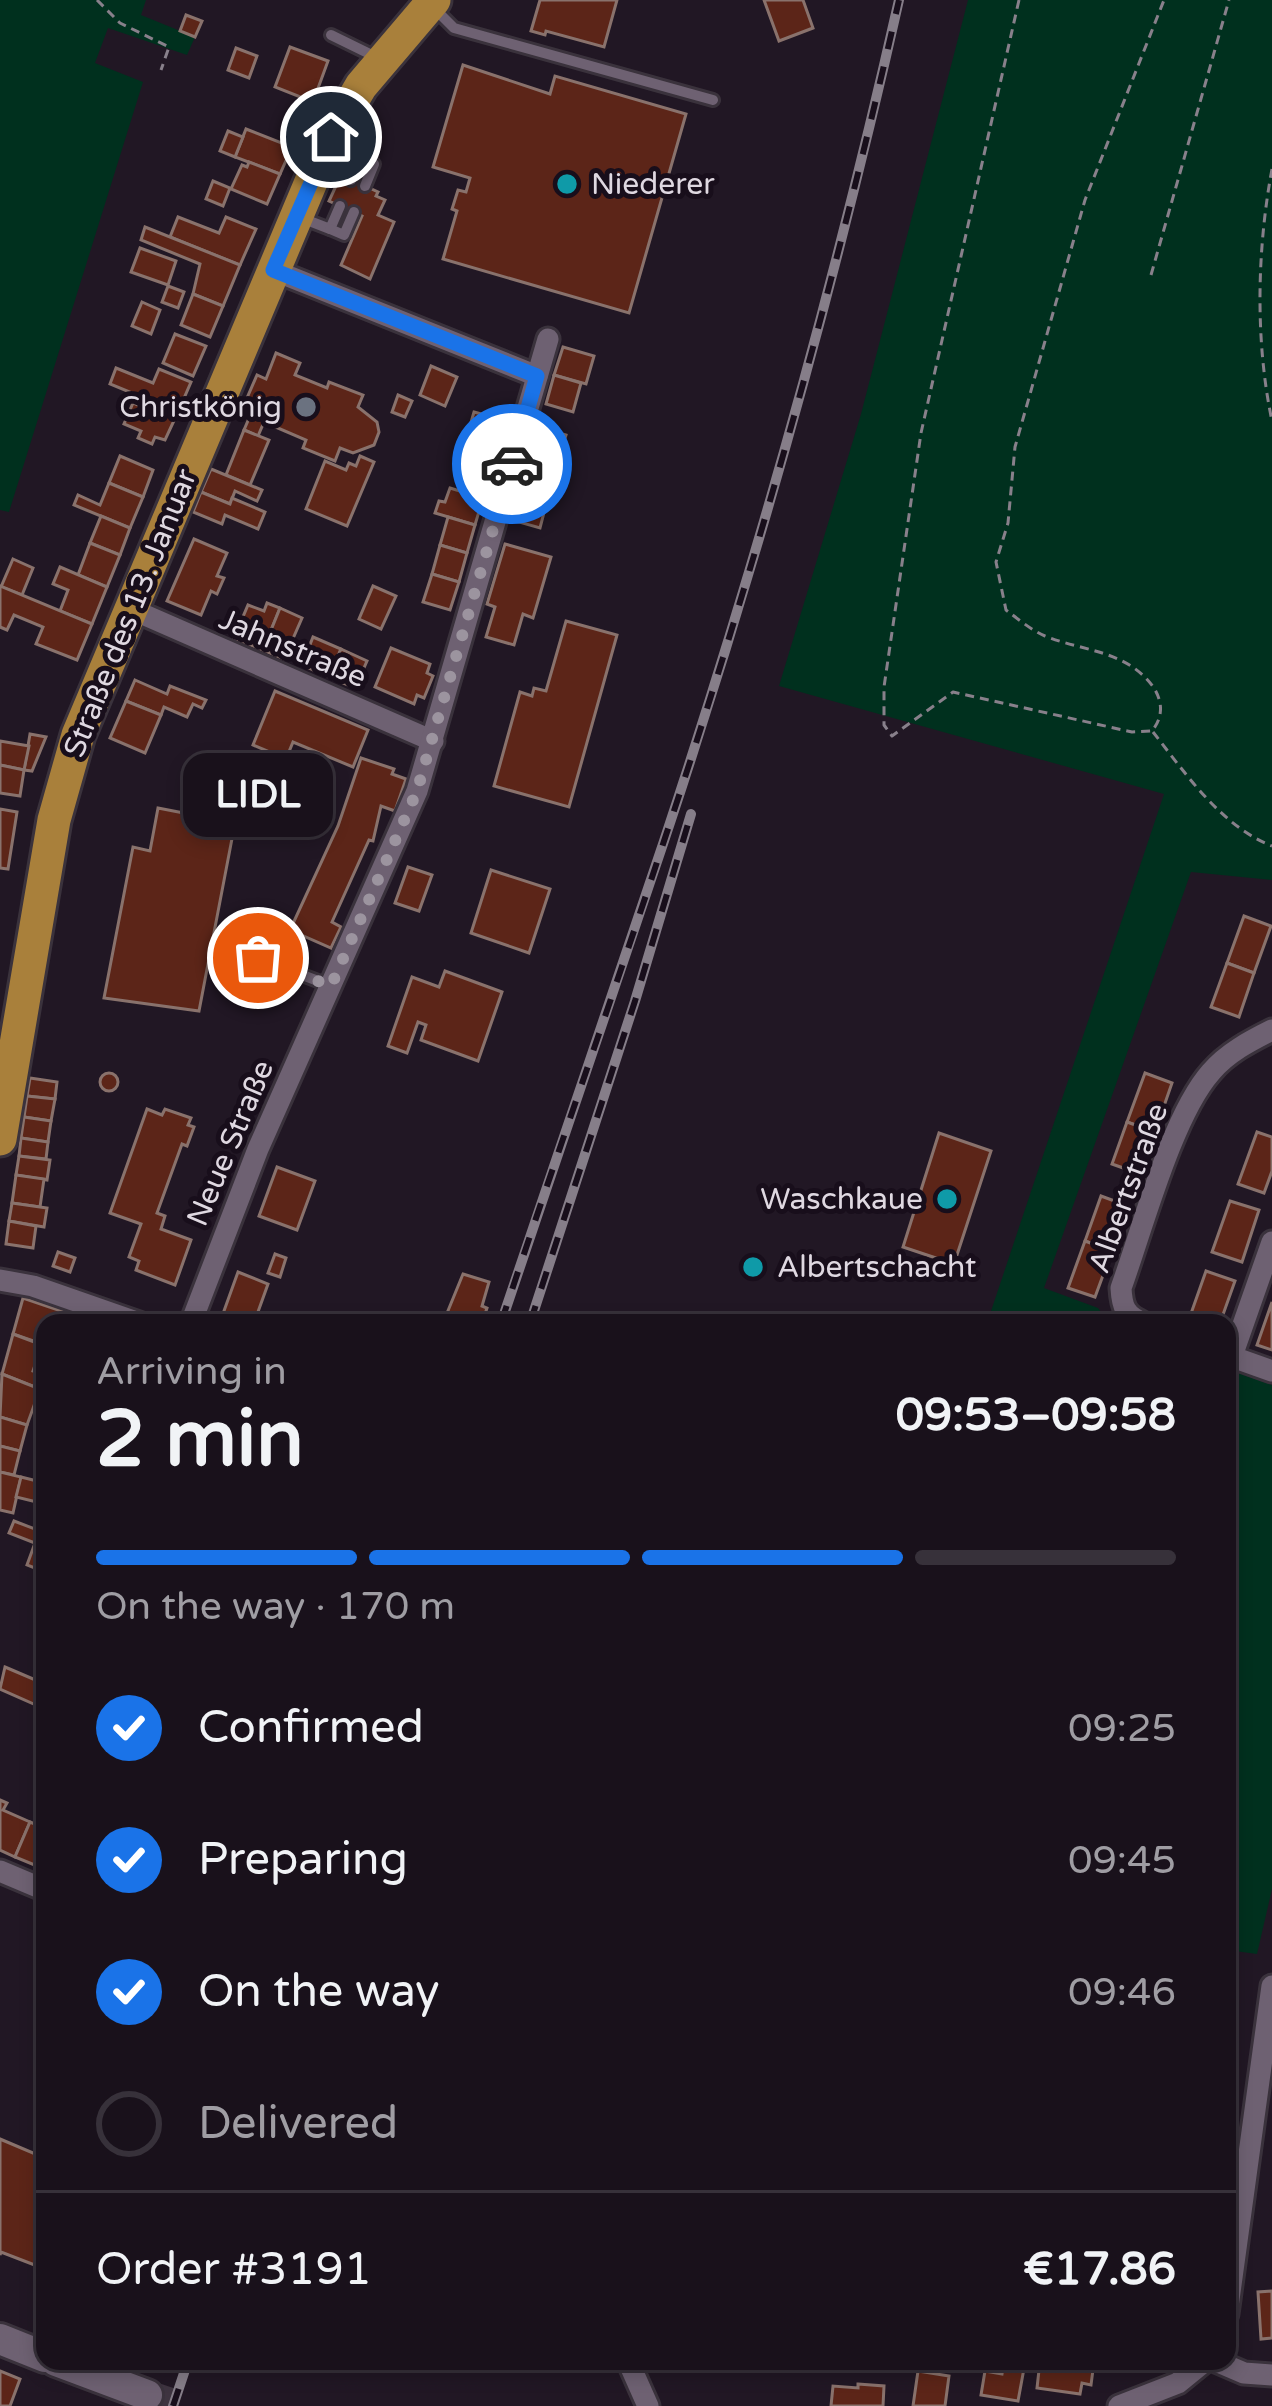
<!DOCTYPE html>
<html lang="en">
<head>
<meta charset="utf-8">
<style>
	:root { --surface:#19111b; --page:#261f28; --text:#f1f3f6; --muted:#9f9da3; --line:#37313a; --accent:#1a73e8 }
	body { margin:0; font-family:"Varela Round",sans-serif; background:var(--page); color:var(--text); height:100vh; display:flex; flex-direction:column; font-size:45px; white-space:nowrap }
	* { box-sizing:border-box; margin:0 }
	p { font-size:39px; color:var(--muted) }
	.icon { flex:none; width:66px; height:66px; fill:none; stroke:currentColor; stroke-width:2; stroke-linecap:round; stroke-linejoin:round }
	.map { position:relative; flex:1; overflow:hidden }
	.panel { position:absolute; left:36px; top:1314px; width:1200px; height:1056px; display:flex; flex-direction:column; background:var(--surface); border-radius:24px; box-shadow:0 6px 18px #0003,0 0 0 3px var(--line) }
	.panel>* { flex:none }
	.pin { position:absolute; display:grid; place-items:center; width:102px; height:102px; color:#fff; margin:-51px; border:6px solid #fff; border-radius:50%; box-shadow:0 3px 12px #0007 }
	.courier { position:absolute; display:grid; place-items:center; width:120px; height:120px; margin:-60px; border:9px solid #1a73e8; border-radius:50%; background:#fff; color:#222; box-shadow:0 3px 15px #0007 }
	.bubble { position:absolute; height:84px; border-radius:24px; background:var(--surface); box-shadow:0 6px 18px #0003,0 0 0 3px var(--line); font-size:39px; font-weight:800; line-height:84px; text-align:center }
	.head em { font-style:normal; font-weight:800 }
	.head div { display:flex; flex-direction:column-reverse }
	.head { display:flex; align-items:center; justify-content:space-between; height:204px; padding:0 60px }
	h1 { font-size:78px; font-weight:800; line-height:90px }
	.bar { display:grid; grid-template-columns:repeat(4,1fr); gap:18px 12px; align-content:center; height:144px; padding:0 60px }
	.bar i { height:15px; border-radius:9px; background:var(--line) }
	.bar .active { background:var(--accent) }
	.bar p { grid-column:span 4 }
	.line { display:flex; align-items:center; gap:30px; padding:0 60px; border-top:3px solid var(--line) }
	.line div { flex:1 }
	ol { padding:0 60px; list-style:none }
	li { display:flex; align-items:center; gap:36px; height:132px }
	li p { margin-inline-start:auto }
	li .icon { padding:12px; border-radius:50%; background:var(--accent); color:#fff; stroke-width:4 }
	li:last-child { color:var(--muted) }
	li i { width:66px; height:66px; border:6px solid var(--line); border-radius:50% }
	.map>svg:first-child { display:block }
	.green { fill:#00301e }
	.building { fill:#5c2518; stroke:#89726c; stroke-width:3 }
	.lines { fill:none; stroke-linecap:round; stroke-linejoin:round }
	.secondary-tunnel { stroke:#3e3440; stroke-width:30; stroke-dasharray:30 15; stroke-linecap:butt }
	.lane-casing { stroke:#3a323c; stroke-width:16 }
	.street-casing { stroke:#3a323c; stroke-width:27 }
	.secondary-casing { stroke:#3a323c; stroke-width:36 }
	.primary-casing { stroke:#3a323c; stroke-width:39 }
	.path { stroke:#88808b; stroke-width:3; stroke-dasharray:9 6; stroke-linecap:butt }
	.lane { stroke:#6e6172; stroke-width:10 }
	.street { stroke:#6e6172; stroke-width:21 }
	.secondary { stroke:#6e6172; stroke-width:30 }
	.primary { stroke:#a9803b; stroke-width:33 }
	.rail-casing { stroke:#867e89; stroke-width:10 }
	.rail { stroke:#180e1b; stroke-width:6; stroke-dasharray:18; stroke-linecap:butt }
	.done { stroke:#9c949f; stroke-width:12; stroke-dasharray:0 21.6 }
	.route { stroke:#1a73e8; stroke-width:15 }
	.culture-dot { fill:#0f9aa8; stroke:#180e1b; stroke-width:4.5 }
	.worship-dot { fill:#6b7280; stroke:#180e1b; stroke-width:4.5 }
	.labels { text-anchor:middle; stroke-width:10; stroke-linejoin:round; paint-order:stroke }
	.poi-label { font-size:30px; fill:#dfd8e1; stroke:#180e1b; text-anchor:start }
	.street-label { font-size:30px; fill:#dfd8e1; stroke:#180e1b }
</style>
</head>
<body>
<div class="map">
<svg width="1272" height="2406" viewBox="0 0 1272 2406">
	<rect width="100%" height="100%" fill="#211724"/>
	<g class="green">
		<path d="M0 0H146L141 15 195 37 187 55 108 28 95 63 143 82 9 512 0 510Z"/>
		<path d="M968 0H1272V880L1191 872 1044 1288 1098 1308 1110 1323H987L1164 794 779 686 861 414Z"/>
		<path d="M1227 1369 1272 1385V1889L1257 1954 1227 1950Z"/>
	</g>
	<g class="building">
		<path d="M540 0H617L604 47 546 31 545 35 531 31Z"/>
		<path d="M764 0H803L813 28 779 41Z"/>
		<path d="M186 15 202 21 195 37 180 31Z"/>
		<path d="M290 47 328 61 313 102 275 87Z"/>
		<path d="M236 48 257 56 249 78 228 70Z"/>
		<path d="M463 65 550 94 555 76 686 114 629 313 443 259 457 211 452 209 458 190 466 192 470 178 433 167Z"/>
		<path d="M246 129 292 147 280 174 235 157Z"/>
		<path d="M228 131 243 137 235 157 220 151Z"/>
		<path d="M249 162 280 174 267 204 231 189 242 165 247 167Z"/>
		<path d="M341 175 378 192 376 196 385 200 378 215 394 222 370 279 341 265 362 216 329 201Z"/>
		<path d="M213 181 230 188 223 206 206 199Z"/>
		<path d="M178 217 219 233 226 217 256 229 240 265 170 237Z"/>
		<path d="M145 227 240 265 223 306 193 294 200 264 141 240Z"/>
		<path d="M140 248 176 261 168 285 131 272Z"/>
		<path d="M168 286 184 292 178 308 162 302Z"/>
		<path d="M193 294 223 306 210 337 181 325Z"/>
		<path d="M142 302 160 310 151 334 132 326Z"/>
		<path d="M175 334 206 346 193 376 163 363Z"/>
		<path d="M563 347 594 356 586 384 554 375Z"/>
		<path d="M276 353 300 363 295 375 327 388 329 382 363 395 358 407 377 422 379 432 374 445 353 453 340 448 335 461 303 448 306 440 264 422 258 436 244 430 256 402 247 398 257 375 266 379Z"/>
		<path d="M431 366 457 377 445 406 420 395Z"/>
		<path d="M116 368 153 383 159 369 191 382 178 412 110 384Z"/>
		<path d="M554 375 581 383 573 412 546 404Z"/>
		<path d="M398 395 412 401 405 417 392 412Z"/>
		<path d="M145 399 178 412 165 440 155 437 152 444 138 438 141 431 124 424 133 403 142 407Z"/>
		<path d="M474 412 504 420 497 444 467 436Z"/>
		<path d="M539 427 566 435 558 461 532 454Z"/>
		<path d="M244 430 269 440 250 485 226 475Z"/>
		<path d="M467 436 497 444 491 465 461 457Z"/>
		<path d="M120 456 153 470 143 497 109 483Z"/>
		<path d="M360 456 374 462 347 526 306 509 325 461 346 470 349 463 356 466Z"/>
		<path d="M527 467 554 475 547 501 520 493Z"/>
		<path d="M211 469 262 490 257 501 235 491 230 504 201 492Z"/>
		<path d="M109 483 143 497 130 528 74 505 78 495 100 505Z"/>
		<path d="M450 488 483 498 475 525 435 513 439 501 445 502Z"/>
		<path d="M201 492 230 504 232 498 265 512 258 529 225 515 222 524 193 512Z"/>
		<path d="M520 493 547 501 540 528 512 520Z"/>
		<path d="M101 516 130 528 120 555 90 543Z"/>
		<path d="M448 517 475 525 467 553 440 545Z"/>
		<path d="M194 539 227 553 217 576 224 578 217 594 211 591 201 615 167 601Z"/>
		<path d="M90 543 120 555 107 587 78 575Z"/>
		<path d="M505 544 551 557 533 618 523 614 514 645 486 637 495 607 487 604Z"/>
		<path d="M440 545 467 553 459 582 432 574Z"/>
		<path d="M13 559 33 568 22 595 1 587Z"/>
		<path d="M60 567 107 587 92 624 60 611 68 590 53 584Z"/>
		<path d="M432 574 459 582 450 610 423 602Z"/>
		<path d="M0 586 92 624 77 660 36 644 43 627 14 615 7 630 0 627Z"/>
		<path d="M373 586 396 596 381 629 359 619Z"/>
		<path d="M267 603 280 608 263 650 234 638 248 605 264 611Z"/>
		<path d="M280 608 302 618 284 659 263 650Z"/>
		<path d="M566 621 617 635 569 807 494 786 520 692 532 696 534 688 546 691Z"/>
		<path d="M313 637 341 649 329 677 302 665Z"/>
		<path d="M391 648 430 664 427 673 433 676 424 698 417 695 414 704 375 687Z"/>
		<path d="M341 649 367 661 355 688 329 677Z"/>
		<path d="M135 680 167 694 170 686 206 700 202 708 193 704 187 717 164 707 161 715 126 701Z"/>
		<path d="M275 691 368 730 353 767 293 742 286 759 253 745Z"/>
		<path d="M126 701 161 715 145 753 110 738Z"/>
		<path d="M30 734 46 737 32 771 24 770Z"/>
		<path d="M0 741 29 746 24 770 0 765Z"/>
		<path d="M361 758 394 769 392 774 406 779 395 811 381 806 373 841 369 840 332 922 341 927 331 948 290 930 338 826Z"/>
		<path d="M0 765 24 770 20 796 0 793Z"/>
		<path d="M158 808 235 823 199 1011 104 998 133 847 150 851Z"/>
		<path d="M0 809 17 812 8 869 0 868Z"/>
		<path d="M408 867 432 875 419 911 395 903Z"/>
		<path d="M491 870 550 889 529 953 471 933Z"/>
		<path d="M1244 916 1271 926 1254 973 1227 963Z"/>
		<path d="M1227 963 1254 973 1239 1017 1211 1007Z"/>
		<path d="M445 971 502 992 478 1061 421 1040 426 1025 418 1022 407 1053 388 1046 412 977 439 987Z"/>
		<circle cx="109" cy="1082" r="9"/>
		<path d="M1145 1073 1172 1083 1155 1132 1127 1122Z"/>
		<path d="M30 1078 57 1082 55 1099 27 1096Z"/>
		<path d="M27 1096 55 1099 51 1121 24 1117Z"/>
		<path d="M147 1109 162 1115 165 1109 191 1118 188 1125 194 1127 187 1146 182 1144 157 1213 165 1216 161 1229 191 1240 175 1285 136 1270 139 1261 129 1257 141 1224 110 1213Z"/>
		<path d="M24 1117 51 1121 48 1142 21 1138Z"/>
		<path d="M1127 1122 1155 1132 1140 1174 1112 1164Z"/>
		<path d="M1257 1132 1272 1137V1171L1264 1193 1238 1184Z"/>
		<path d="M939 1133 991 1151 954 1264 903 1247Z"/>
		<path d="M21 1138 48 1142 46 1159 19 1156Z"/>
		<path d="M19 1156 50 1160 47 1180 16 1175Z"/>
		<path d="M277 1167 315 1181 297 1230 259 1216Z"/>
		<path d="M16 1175 44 1179 40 1207 12 1203Z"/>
		<path d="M1101 1196 1128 1206 1112 1251 1085 1241Z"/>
		<path d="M1230 1201 1259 1210 1242 1262 1212 1252Z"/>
		<path d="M12 1203 47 1208 44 1227 9 1221Z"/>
		<path d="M9 1221 36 1226 33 1248 6 1244Z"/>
		<path d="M1085 1241 1112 1251 1095 1297 1068 1288Z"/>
		<path d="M58 1252 75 1258 70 1272 53 1266Z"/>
		<path d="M275 1254 286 1258 280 1277 268 1273Z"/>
		<path d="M1206 1271 1235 1281 1220 1323 1188 1322Z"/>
		<path d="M238 1272 268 1284 254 1323 220 1322Z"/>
		<path d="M463 1274 489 1282 482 1306 487 1308 482 1323H443Z"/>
		<path d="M23 1298 79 1317 77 1323H45V1345L13 1334Z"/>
		<path d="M1272 1302V1350L1257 1345Z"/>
		<path d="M13 1334 45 1346V1361L37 1359 33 1371 40 1373 35 1387 2 1374Z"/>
		<path d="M2 1374 40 1389 27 1425 0 1417Z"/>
		<path d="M0 1417 27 1425 20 1451 0 1446Z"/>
		<path d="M0 1446 20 1451 14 1475 0 1472Z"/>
		<path d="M0 1472 21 1477 13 1513 0 1510Z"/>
		<path d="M21 1477 45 1483V1504L16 1497Z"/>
		<path d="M14 1521 40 1531 45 1522V1547L9 1533Z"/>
		<path d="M35 1543 45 1547V1572L27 1565Z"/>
		<path d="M5 1667 45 1684V1709L0 1689Z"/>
		<path d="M0 1800 7 1803 3 1810 30 1822 15 1857 0 1850Z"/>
		<path d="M30 1822 45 1828V1847L37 1866 15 1857Z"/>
		<path d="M1227 1975 1237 1976 1230 2029 1227 2028Z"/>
		<path d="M0 2139 45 2158V2269L1 2252 0 2255Z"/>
		<path d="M1272 2291V2338L1261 2339 1258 2292Z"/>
		<path d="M1004 2361 1025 2363 1018 2401 981 2395 985 2371 1002 2374Z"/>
		<path d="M1040 2361 1094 2362 1091 2385 1082 2383 1080 2394 1037 2388Z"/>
		<path d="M0 2371 20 2379 10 2406H0Z"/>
		<path d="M918 2371 949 2376 945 2406H913Z"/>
		<path d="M858 2384 884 2386 883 2406H831L833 2386 858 2388Z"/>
	</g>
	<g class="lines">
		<path class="secondary-tunnel" d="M147 2395 180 2406"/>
		<defs>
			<g id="lane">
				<path d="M434 8 454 28 713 100"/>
				<path d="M331 35 378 58"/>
				<path d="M329 145 360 158 351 180"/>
				<path d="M360 158 374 164 365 186"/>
				<path d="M299 217 330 229 340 206"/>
				<path d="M330 229 344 235 354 212"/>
				<path d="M258 958 331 986"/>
			</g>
			<g id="street">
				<path d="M273 270 537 376"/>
				<path d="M131 609 433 741"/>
				<path d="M0 1280 33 1286 139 1323"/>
				<path d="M191 1323 258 1149 417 791 548 339"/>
				<path d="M1143 1323C1125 1315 1122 1307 1121 1288 1142 1230 1172 1116 1211 1072 1227 1053 1250 1041 1272 1030"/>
				<path d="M1227 1355 1272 1371"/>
				<path d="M1232 1356 1272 1242"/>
				<path d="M0 1871 45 1890"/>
				<path d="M1227 2314 1272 1986"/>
				<path d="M628 2361 648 2406"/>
				<path d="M1216 2361 1244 2373 1272 2375"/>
				<path d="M1119 2406 1178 2383 1205 2361"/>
			</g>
			<g id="secondary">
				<path d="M0 2339 45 2357"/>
				<path d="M56 2361 147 2395"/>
			</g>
			<path id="primary" d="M0 1139 54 820 78 735 327 144 361 86 434 0"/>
		</defs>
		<use href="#lane" class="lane-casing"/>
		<use href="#street" class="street-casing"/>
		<use href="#secondary" class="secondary-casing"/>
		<use href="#primary" class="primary-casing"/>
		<g class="path">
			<path d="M97 0 120 23 169 47 161 70"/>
			<path d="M1019 0 921 433 884 687V725L892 736 953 692 1132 732 1152 731C1163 717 1163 703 1154 688 1127 650 1085 652 1045 636 1031 630 1018 619 1006 610L996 562 1008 523 1015 447 1085 200 1164 0"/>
			<path d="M1272 169C1257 249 1255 341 1272 421"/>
			<path d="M1151 275 1229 0"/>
			<path d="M1153 732C1186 774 1221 826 1272 846"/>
		</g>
		<use href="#lane" class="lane"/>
		<use href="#street" class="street"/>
		<use href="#secondary" class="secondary"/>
		<use href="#primary" class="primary"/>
		<defs>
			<g id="rail">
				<path d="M501 1323C554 1162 611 1002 664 841 756 565 835 284 899 0"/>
				<path d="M530 1323 635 1001 691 814"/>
				<path d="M173 2406 188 2361"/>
			</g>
		</defs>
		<use href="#rail" class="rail-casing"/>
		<use href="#rail" class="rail"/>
	</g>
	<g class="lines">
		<path class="done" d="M258 958 331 986 417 791 512 464"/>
		<path class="route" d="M331 137 273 270 537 376 512 464"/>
	</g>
	<g class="culture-dot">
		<circle cx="567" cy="184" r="12"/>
		<circle cx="947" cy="1199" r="12"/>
		<circle cx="753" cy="1267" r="12"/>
	</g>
	<circle class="worship-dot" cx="306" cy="407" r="12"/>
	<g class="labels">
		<g class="poi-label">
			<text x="591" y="194">Niederer</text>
			<text x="282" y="417" text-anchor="end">Christkönig</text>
			<text x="923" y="1209" text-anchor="end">Waschkaue</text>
			<text x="777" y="1277">Albertschacht</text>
		</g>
		<g class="street-label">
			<text transform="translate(130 613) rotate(-68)" y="10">Straße des 13. Januar</text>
			<text transform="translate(293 648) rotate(23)" y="10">Jahnstraße</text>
			<text transform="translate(230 1143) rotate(-67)" y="10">Neue Straße</text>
			<text transform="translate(1128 1188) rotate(-70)" y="10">Albertstraße</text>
		</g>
	</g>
</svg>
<div class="pin" style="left:258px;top:958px;background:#ea580c"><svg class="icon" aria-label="bag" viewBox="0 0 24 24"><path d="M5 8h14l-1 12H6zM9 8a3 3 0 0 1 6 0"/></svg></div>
<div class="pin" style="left:331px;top:137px;background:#1f2937"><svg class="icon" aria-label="home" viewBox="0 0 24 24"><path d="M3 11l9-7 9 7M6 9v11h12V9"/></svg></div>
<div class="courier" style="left:512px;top:464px"><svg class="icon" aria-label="car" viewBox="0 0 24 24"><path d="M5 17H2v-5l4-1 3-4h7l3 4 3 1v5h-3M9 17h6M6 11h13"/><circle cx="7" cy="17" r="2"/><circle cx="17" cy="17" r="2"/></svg></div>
<div class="bubble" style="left:183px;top:753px;width:150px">LIDL</div>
<section class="panel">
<div class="head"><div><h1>2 min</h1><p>Arriving in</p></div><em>09:53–09:58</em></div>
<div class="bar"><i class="active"></i><i class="active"></i><i class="active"></i><i></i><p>On the way · 170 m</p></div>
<ol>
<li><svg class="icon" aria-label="check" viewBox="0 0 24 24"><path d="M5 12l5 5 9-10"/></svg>Confirmed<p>09:25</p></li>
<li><svg class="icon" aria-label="check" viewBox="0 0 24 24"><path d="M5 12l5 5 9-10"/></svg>Preparing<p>09:45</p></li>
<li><svg class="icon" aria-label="check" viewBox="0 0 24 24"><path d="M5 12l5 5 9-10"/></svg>On the way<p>09:46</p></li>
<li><i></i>Delivered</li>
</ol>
<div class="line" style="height:156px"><div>Order #3191</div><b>€17.86</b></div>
</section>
</div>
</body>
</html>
